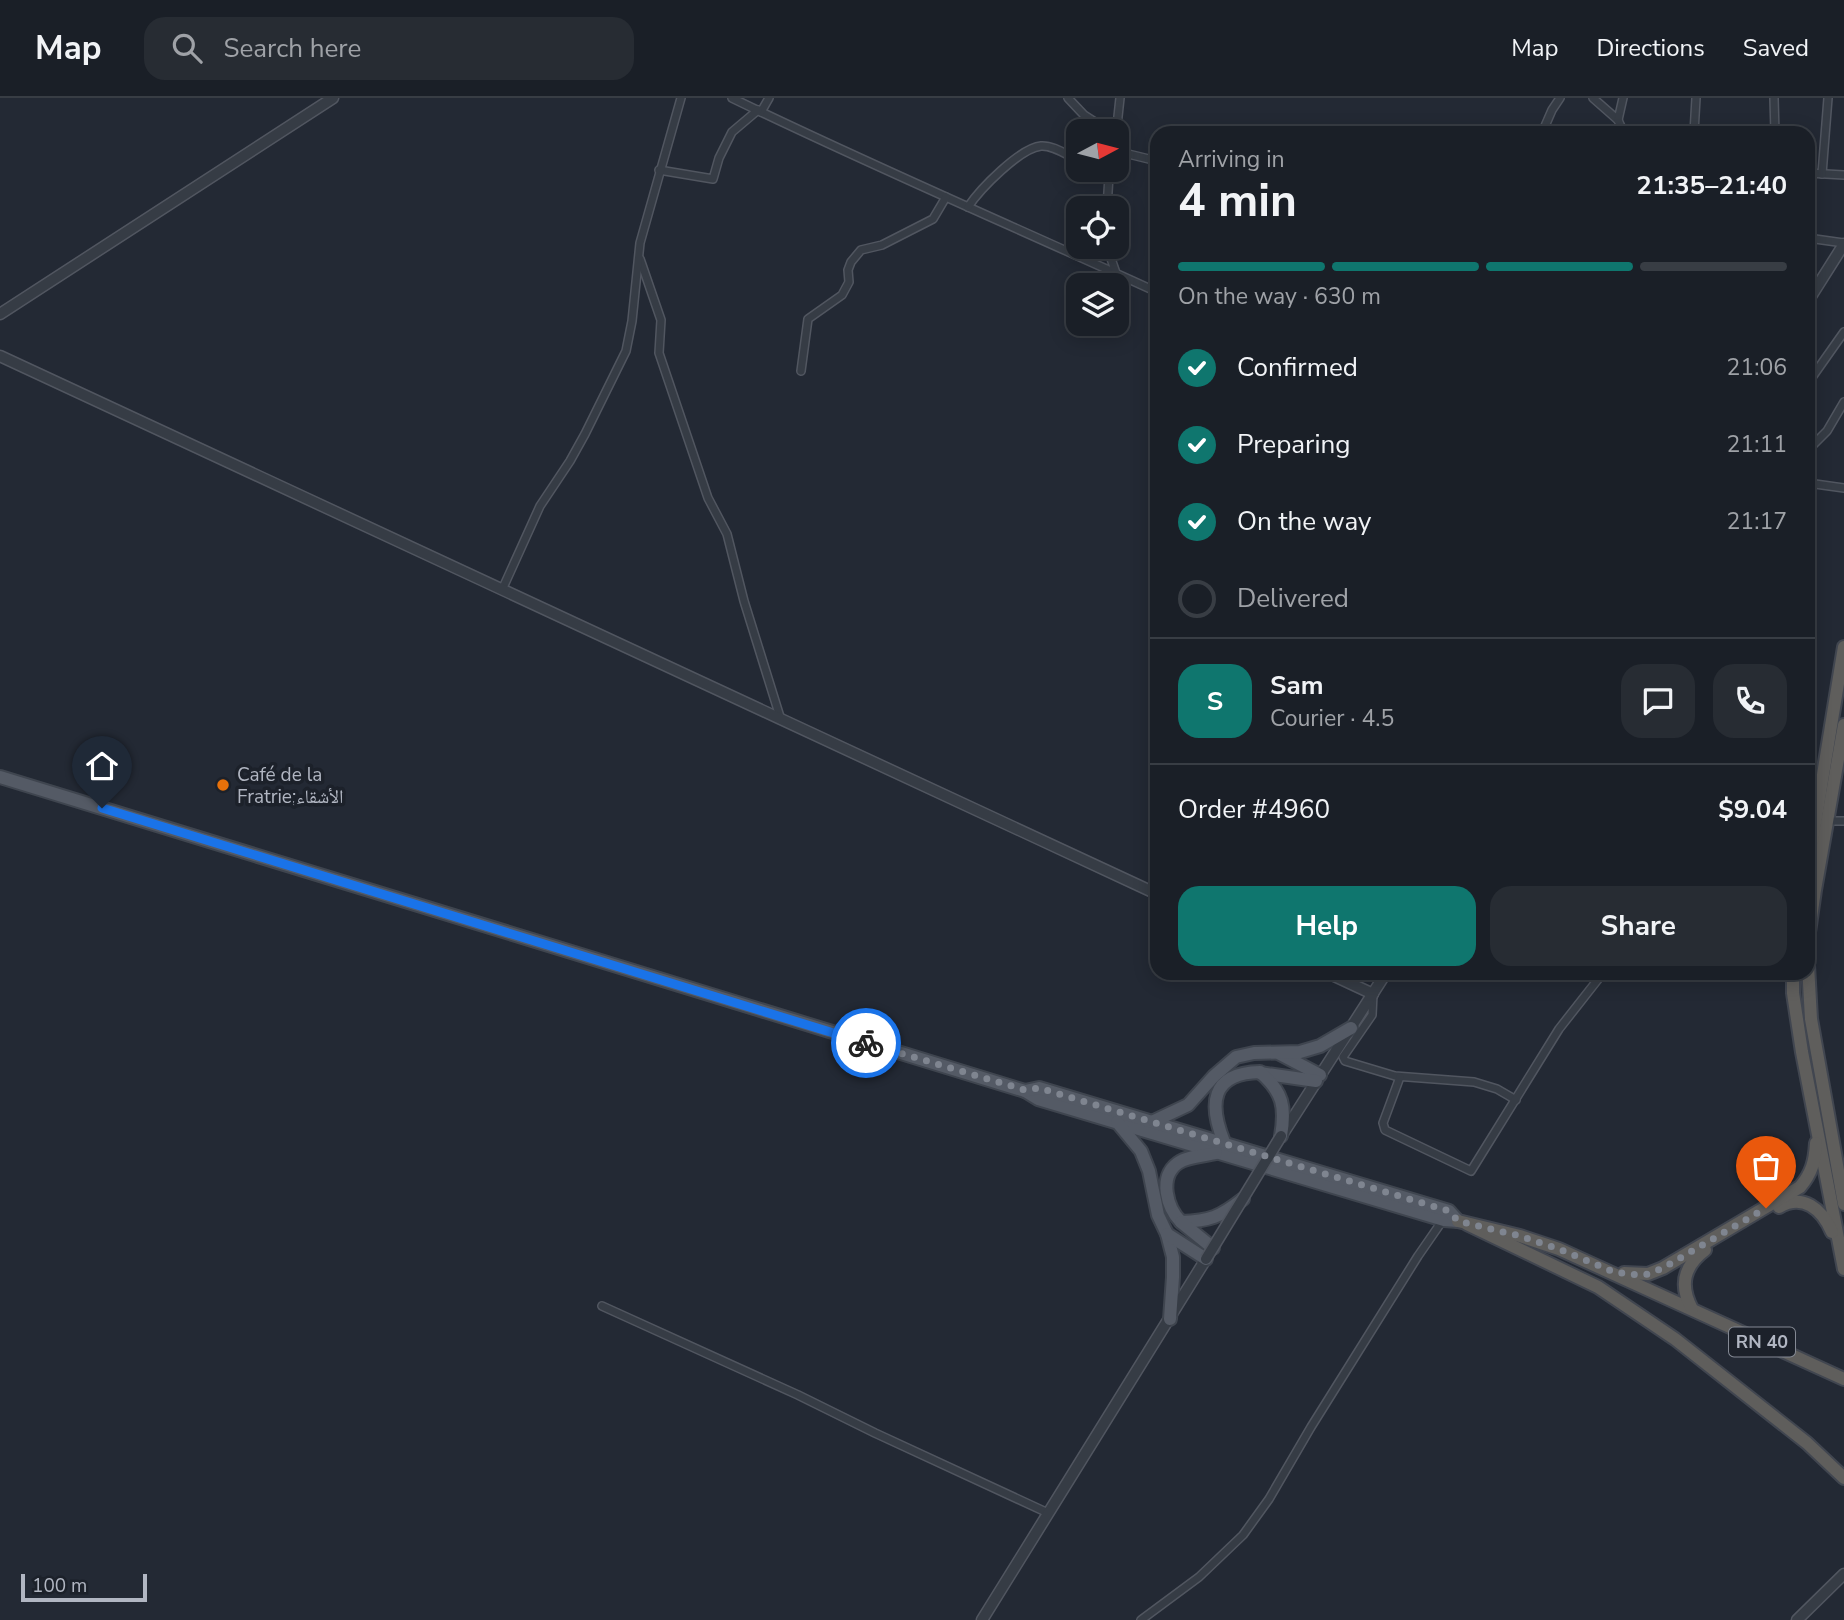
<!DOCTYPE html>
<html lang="en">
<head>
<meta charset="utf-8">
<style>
	:root { --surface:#1a1f27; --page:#272c33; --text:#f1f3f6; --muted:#9fa2a7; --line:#383d44; --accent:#0f766e }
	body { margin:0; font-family:"Nunito Sans","Noto Naskh Arabic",sans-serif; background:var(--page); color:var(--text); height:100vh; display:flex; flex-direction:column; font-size:26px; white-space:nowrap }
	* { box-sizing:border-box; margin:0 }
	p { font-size:23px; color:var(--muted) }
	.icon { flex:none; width:38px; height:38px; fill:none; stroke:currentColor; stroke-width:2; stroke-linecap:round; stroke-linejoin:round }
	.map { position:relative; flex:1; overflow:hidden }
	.details { position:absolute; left:1150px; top:28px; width:665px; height:854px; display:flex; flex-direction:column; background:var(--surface); border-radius:21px; box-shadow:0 4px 18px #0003,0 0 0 2px var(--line) }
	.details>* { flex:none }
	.needle { width:46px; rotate:83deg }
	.buttons { position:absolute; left:1066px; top:21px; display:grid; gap:14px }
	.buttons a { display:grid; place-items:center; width:63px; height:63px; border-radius:14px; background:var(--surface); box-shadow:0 4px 18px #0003,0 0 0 2px var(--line); font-size:35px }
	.scale { position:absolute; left:21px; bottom:18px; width:126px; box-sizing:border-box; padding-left:7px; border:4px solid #b1b6c2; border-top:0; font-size:19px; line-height:24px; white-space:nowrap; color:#b1b6c2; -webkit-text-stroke:5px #1c212a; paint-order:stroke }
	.pin { position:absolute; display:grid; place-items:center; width:60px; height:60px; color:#fff; margin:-72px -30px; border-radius:50% 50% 50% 0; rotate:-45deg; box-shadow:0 0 7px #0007 }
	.pin .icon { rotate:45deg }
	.courier { position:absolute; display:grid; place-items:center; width:70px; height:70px; margin:-35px; border:5px solid #1a73e8; border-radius:50%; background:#fff; color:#222; box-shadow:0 2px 9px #0007 }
	.summary em { font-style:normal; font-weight:700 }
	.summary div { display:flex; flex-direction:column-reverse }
	.summary { display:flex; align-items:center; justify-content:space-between; height:119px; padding:0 28px }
	h1 { font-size:46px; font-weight:700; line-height:52px }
	.bar { display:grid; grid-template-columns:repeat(4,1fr); gap:10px 7px; align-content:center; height:84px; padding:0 28px }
	.bar i { height:9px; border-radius:5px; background:var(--line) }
	.bar .current { background:var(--accent) }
	.bar p { grid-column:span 4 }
	.line { display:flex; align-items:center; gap:18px; padding:0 28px; border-top:2px solid var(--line) }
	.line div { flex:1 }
	.round { display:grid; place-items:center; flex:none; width:74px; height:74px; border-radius:21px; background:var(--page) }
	ol { padding:0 28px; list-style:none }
	li { display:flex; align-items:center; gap:21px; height:77px }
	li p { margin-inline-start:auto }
	li .icon { padding:7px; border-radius:50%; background:var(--accent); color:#fff; stroke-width:4 }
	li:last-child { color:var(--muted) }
	li i { width:38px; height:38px; border:4px solid var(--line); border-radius:50% }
	.primary-button { display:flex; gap:14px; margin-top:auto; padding:14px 28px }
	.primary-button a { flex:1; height:80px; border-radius:21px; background:var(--accent); color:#fff; font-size:28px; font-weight:700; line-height:80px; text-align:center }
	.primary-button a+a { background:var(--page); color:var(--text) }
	header { display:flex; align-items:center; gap:42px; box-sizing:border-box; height:98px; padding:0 35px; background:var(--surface); border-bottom:2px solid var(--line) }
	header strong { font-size:33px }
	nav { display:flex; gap:38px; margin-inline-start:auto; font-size:24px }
	.search { width:490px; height:63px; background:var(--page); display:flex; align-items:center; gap:18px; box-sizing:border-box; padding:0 24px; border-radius:21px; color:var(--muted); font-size:26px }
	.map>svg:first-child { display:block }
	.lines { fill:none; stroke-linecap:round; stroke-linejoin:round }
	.minor-casing { stroke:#515660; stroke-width:10 }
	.tertiary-casing { stroke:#515660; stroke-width:13 }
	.primary-casing { stroke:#3f454f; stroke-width:16 }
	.trunk-casing { stroke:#414650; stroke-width:16 }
	.minor { stroke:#363c45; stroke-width:7 }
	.tertiary { stroke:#363c45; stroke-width:10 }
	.primary { stroke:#545a65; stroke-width:12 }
	.trunk { stroke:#5f5e5c; stroke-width:12 }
	.tertiary-bridge-casing { stroke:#515660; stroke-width:13; stroke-linecap:butt }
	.tertiary-bridge { stroke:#363c45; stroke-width:10 }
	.done { stroke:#7f8590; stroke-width:7; stroke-dasharray:0 12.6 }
	.route { stroke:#1a73e8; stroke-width:9 }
	.food-dot { fill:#e8710a; stroke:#1c212a; stroke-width:2.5 }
	.labels { text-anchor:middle; stroke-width:7; stroke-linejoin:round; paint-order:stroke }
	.shield { fill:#1c212a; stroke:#848994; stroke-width:2 }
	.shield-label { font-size:18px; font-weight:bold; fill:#b1b6c2 }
	.poi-label { font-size:19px; fill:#b1b6c2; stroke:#1c212a; text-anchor:start }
</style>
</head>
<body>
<header>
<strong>Map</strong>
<div class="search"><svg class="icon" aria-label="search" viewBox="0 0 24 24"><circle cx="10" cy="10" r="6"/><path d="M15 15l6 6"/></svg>Search here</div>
<nav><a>Map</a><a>Directions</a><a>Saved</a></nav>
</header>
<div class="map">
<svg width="1844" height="1522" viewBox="0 0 1844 1522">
	<rect width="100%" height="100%" fill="#232934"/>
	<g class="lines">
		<defs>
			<g id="minor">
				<path d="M732 0C872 68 1015 129 1157 194"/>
				<path d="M1068 0 1084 17 1109 33"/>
				<path d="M1593 0 1618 22 1623 33 1629 35"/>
				<path d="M1774 0 1775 35"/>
				<path d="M761 14 769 0"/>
				<path d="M1618 22 1623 0"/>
				<path d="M1542 35 1552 12 1560 0"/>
				<path d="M1694 35 1696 0"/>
				<path d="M1116 37 1120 0"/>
				<path d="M1116 53 1157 63"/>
				<path d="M659 72 713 81 719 60 732 34 758 12"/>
				<path d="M1100 72 1109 78 1107 110"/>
				<path d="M1808 75 1844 77"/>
				<path d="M1822 76 1828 0"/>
				<path d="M968 109C980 91 1020 50 1041 48 1053 47 1067 57 1078 62"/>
				<path d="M1808 140 1844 145"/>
				<path d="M1107 149 1116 175"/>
				<path d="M640 161 661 222 659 255 708 400 727 436 744 503 781 622"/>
				<path d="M801 273 808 221 842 197 849 184 848 172 851 164 861 152 882 147 933 121 946 99"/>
				<path d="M1808 285 1844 234"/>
				<path d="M1808 352 1827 333 1844 304"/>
				<path d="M1808 385 1844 390"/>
				<path d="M502 492 540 408 570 363 585 336 626 253 632 223 640 145 681 0"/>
				<path d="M1827 723H1844"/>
				<path d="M1373 896 1372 917 1343 959 1345 963 1395 978 1474 984 1497 991 1516 1002"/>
				<path d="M1400 979 1383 1025 1385 1032 1471 1073 1559 931 1603 875"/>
				<path d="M602 1208 798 1297 875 1335 1048 1415"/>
				<path d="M1141 1522 1199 1479 1243 1437 1269 1401 1311 1329 1418 1158 1445 1119"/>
			</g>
			<g id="tertiary">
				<path d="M1808 203 1844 146"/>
				<path d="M0 216 333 0"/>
				<path d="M0 258 1157 796"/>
				<path d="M1328 875 1373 896"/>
				<path d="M1282 1037 1386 875"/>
				<path d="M982 1522 1206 1161"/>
				<path d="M1797 1522 1844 1476"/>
			</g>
			<g id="primary">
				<path d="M0 679 1025 993 1038 1001 1444 1122 1458 1123"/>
				<path d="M1280 956 1320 977"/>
				<path d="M1260 975 1316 983"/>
				<path d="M1025 993 1039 990 1449 1113 1458 1123"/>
				<path d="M1154 1023 1188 1007 1214 978 1236 959 1254 955 1300 954 1320 948 1351 930"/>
				<path d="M1117 1024 1141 1053 1149 1073 1158 1117 1167 1136 1173 1159V1179L1170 1221"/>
				<path d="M1224 1044C1209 1007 1210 975 1260 974 1283 994 1286 1009 1281 1038"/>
				<path d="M1216 1055C1204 1058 1188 1058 1178 1065 1158 1079 1167 1110 1181 1124 1210 1123 1220 1119 1243 1101"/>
				<path d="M1181 1124 1213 1150"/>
				<path d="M1167 1136 1206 1161"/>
			</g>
			<g id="trunk">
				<path d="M1844 627 1815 792 1809 834 1808 867 1811 921 1844 1106"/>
				<path d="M1808 768 1844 549"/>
				<path d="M1793 875V895L1802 954 1844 1171"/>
				<path d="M1779 1109C1803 1095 1822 1111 1832 1134"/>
				<path d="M1458 1123 1520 1138 1559 1151 1844 1281"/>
				<path d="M1467 1126 1598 1189 1675 1241 1807 1345 1844 1380"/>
				<path d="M1624 1175 1648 1176 1663 1170 1800 1089C1812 1075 1815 1063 1816 1045"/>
				<path d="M1692 1211C1679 1187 1684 1168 1705 1152"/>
			</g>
		</defs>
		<use href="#minor" class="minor-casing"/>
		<use href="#tertiary" class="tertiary-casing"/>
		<use href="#primary" class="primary-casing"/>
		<use href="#trunk" class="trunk-casing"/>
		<use href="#minor" class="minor"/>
		<use href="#tertiary" class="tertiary"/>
		<use href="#primary" class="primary"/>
		<use href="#trunk" class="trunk"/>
		<defs>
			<path id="tertiary-bridge" d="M1206 1161 1281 1038"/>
		</defs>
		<use href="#tertiary-bridge" class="tertiary-bridge-casing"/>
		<use href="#tertiary-bridge" class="tertiary-bridge"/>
	</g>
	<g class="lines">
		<path class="done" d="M866 945 1025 992 1039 990 1449 1113 1458 1123 1520 1138 1559 1151 1614 1174 1639 1177 1648 1176 1663 1170 1766 1110"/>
		<path class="route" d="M102 710 866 945"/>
	</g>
	<circle class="food-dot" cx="223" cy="687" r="7"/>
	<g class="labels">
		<rect class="shield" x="1729" y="1229.5" width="66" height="29" rx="5"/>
		<g class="shield-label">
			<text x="1762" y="1250">RN 40</text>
		</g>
		<g class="poi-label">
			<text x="237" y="683">Café de la<tspan x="237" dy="22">Fratrie;الأشقاء</tspan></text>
		</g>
	</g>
</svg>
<div class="buttons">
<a><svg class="needle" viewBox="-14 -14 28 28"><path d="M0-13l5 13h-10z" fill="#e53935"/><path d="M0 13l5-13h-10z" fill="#9fa2a7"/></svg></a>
<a><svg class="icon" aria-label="locate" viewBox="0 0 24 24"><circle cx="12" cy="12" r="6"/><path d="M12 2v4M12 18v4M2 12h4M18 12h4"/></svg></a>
<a><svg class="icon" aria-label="layers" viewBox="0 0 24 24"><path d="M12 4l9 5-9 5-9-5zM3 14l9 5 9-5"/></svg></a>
</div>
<div class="scale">100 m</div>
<div class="pin" style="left:1766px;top:1110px;background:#ea580c"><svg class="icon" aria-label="bag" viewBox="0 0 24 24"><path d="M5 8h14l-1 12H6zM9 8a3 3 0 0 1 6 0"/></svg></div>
<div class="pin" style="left:102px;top:710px;background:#1f2937"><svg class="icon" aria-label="home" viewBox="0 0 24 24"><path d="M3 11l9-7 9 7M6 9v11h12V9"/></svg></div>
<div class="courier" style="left:866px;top:945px"><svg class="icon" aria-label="bike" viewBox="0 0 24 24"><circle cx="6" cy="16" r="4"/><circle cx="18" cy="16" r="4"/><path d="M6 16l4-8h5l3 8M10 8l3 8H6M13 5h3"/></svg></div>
<section class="details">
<div class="summary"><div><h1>4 min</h1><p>Arriving in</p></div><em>21:35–21:40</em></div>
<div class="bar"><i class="current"></i><i class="current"></i><i class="current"></i><i></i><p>On the way · 630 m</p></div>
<ol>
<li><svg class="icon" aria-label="check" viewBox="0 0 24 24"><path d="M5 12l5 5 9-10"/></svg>Confirmed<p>21:06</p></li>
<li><svg class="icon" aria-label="check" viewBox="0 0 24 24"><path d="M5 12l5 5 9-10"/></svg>Preparing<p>21:11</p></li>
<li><svg class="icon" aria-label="check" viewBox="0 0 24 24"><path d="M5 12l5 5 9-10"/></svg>On the way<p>21:17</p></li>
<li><i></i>Delivered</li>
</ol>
<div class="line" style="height:126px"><b class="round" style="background:var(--accent);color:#fff">S</b><div><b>Sam</b><p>Courier · 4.5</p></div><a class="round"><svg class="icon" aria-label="chat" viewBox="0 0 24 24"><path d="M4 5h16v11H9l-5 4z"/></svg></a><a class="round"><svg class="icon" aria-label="phone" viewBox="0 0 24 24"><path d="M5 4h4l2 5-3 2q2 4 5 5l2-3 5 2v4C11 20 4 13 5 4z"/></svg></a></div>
<div class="line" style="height:91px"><div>Order #4960</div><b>$9.04</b></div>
<div class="primary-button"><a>Help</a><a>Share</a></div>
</section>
</div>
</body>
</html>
